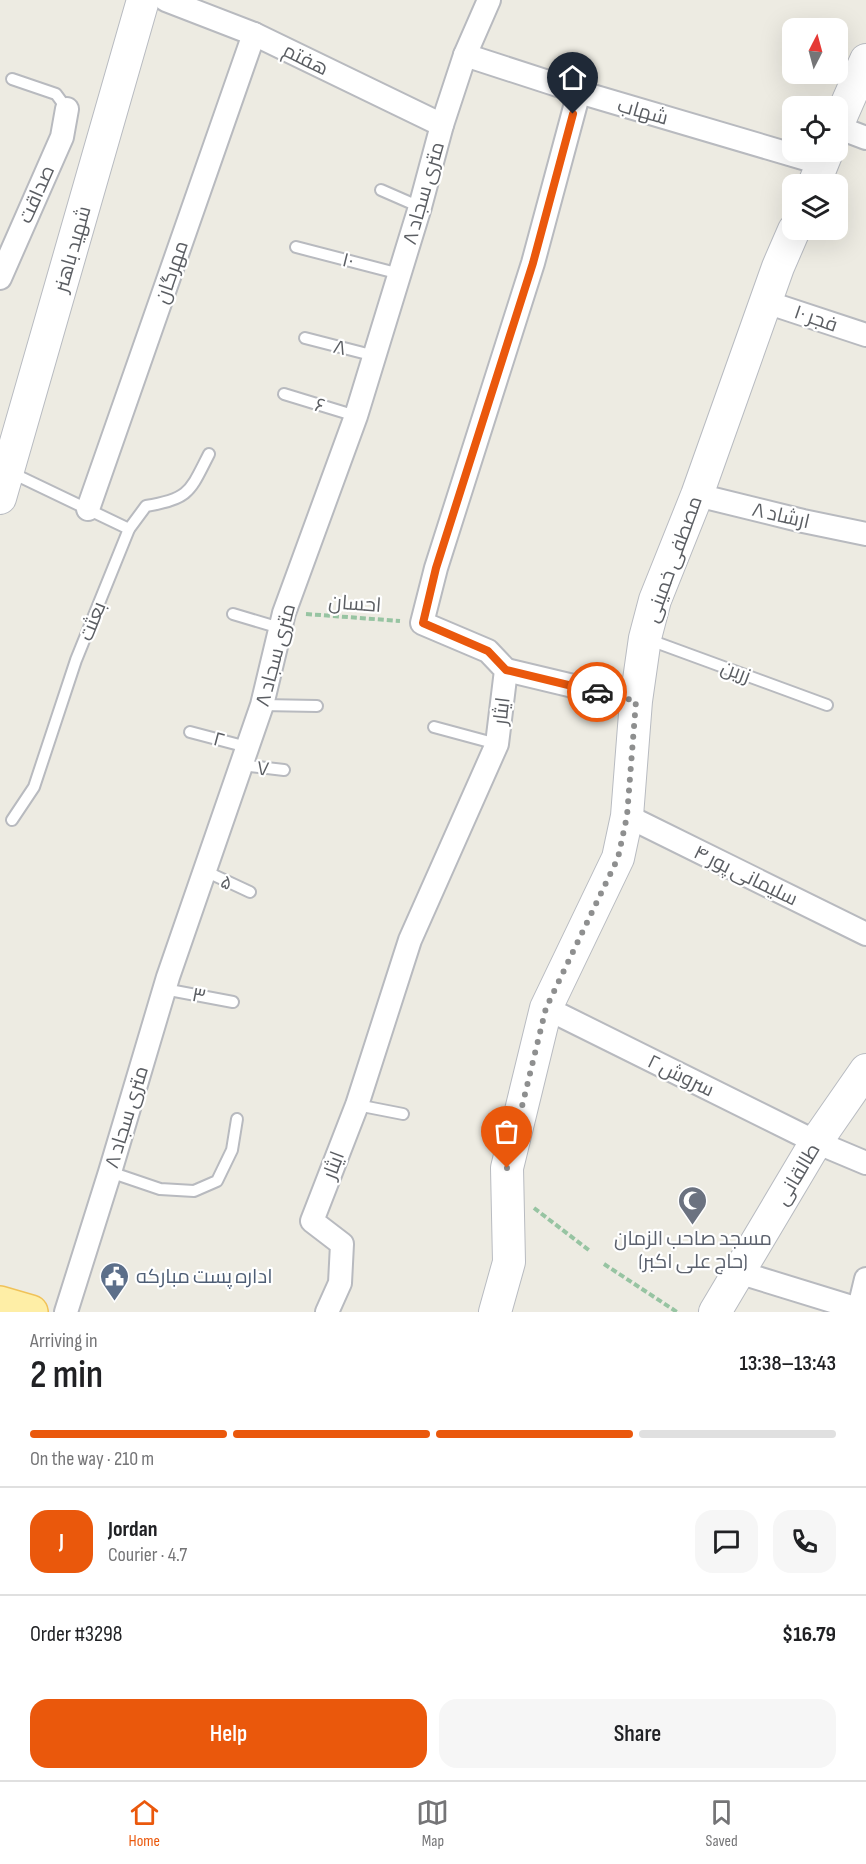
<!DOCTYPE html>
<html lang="en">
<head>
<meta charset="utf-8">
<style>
	:root { --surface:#fff; --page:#f6f6f6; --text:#202124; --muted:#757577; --line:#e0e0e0; --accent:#ea580c }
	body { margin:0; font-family:"Sofia Sans Condensed",Cairo,sans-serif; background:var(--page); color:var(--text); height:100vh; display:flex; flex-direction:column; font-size:22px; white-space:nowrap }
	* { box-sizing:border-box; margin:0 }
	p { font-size:20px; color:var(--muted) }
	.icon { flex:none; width:33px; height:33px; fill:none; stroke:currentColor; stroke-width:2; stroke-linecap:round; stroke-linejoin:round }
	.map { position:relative; height:1312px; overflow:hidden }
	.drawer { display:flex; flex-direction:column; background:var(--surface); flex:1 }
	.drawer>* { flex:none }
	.needle { width:39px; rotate:6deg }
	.tools { position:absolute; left:782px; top:18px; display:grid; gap:12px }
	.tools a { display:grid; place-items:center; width:66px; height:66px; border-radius:12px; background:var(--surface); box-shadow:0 6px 24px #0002; font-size:30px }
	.pin { position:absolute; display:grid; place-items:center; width:51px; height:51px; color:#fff; margin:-62px -26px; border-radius:50% 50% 50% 0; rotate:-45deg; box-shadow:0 0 6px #0007 }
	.pin .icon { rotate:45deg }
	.courier { position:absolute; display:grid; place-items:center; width:60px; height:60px; margin:-30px; border:4px solid #ea580c; border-radius:50%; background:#fff; color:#222; box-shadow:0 2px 8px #0007 }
	.head em { font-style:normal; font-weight:600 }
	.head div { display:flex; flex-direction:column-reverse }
	.head { display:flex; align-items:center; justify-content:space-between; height:102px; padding:0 30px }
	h1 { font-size:39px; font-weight:600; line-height:45px }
	.bar { display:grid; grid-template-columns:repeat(4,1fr); gap:9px 6px; align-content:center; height:72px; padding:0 30px }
	.bar i { height:8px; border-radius:4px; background:var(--line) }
	.bar .current { background:var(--accent) }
	.bar p { grid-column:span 4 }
	.line { display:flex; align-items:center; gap:15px; padding:0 30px; border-top:2px solid var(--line) }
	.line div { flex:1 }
	.round { display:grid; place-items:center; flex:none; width:63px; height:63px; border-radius:18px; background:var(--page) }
	.cta { display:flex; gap:12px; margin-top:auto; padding:12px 30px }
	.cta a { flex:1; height:69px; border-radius:18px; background:var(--accent); color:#fff; font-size:24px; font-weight:600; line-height:69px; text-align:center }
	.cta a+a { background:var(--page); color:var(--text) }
	.dock { display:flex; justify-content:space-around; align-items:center; height:84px; border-top:2px solid var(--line); background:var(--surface); font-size:16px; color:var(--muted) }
	.dock a { display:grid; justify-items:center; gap:3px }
	.dock .current { color:var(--accent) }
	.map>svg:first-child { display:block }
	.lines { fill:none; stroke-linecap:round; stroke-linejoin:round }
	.lane-casing { stroke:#b8babf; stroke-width:14 }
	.street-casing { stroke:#b8babf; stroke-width:26 }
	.secondary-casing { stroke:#b8bbc1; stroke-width:34 }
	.primary-casing { stroke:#f0c259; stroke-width:36 }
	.path { stroke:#97c4a2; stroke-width:4; stroke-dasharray:6 3; stroke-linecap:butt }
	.lane { stroke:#fff; stroke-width:10 }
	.street { stroke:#fff; stroke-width:22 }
	.secondary { stroke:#fff; stroke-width:32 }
	.primary { stroke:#feeea6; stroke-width:33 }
	.done { stroke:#8e8f8f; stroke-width:6; stroke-dasharray:0 10.8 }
	.route { stroke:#ea580c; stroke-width:8 }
	.labels { text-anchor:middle; stroke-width:4.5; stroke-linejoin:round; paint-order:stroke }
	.street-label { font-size:20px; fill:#5b5e63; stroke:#fff }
	.worship-label { font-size:20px; fill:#5b616d; stroke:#fff }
	.service-label { font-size:20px; fill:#4e5e75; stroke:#fff; text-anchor:start }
</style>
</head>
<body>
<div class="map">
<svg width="866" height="1312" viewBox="0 0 866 1312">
	<rect width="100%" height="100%" fill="#edebe2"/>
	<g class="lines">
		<defs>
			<g id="lane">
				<path d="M12 79 56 94 67 109"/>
				<path d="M381 190 420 207"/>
				<path d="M296 247 400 274"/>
				<path d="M305 338 375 356"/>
				<path d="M284 394 356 416"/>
				<path d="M10 472 129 529"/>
				<path d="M233 614 280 628"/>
				<path d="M647 639 827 705"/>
				<path d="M262 705 317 706"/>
				<path d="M434 727 497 744"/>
				<path d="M190 732 247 747"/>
				<path d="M241 765 284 770"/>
				<path d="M12 820 34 787 76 660 129 529 146 506C190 499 190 491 209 454"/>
				<path d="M205 871 250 892"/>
				<path d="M164 989 233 1002"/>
				<path d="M357 1105 403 1114"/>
				<path d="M110 1172 160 1189 194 1191 217 1181 232 1150 237 1119"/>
			</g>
			<g id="street">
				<path d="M166 0 254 34 442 125"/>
				<path d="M465 55 579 92 823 164"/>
				<path d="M837 127 866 138"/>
				<path d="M0 278 62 137 67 109"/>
				<path d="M766 302 866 335"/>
				<path d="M697 495 803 521 866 534"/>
				<path d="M88 509 254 34"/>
				<path d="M506 670 636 701"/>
				<path d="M627 816 866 934"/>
				<path d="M546 1008 816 1142 866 1163"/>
				<path d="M738 1272 858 1309"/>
				<path d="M66 1312 110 1172 168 977 262 705 284 613 356 416 420 207 442 125 465 55 489 0"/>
				<path d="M327 1312 340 1283 342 1244 312 1221 357 1105 410 940 497 744 506 670 488 651 422 623 436 568 533 263 579 92"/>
				<path d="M858 1312 866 1279"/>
			</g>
			<g id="secondary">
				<path d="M837 126 866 60"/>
				<path d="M814 184 827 152"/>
				<path d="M0 498 143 0"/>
				<path d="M495 1312 509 1262 507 1168 546 1008 618 858 627 816 636 701 645 638 655 600 697 495 778 267 794 230"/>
				<path d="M715 1312 816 1142 866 1070"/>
			</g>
			<path id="primary" d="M0 1303 31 1312"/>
		</defs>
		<use href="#lane" class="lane-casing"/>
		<use href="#street" class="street-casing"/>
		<use href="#secondary" class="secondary-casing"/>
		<use href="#primary" class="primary-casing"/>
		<g class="path">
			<path d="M306 614 400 621"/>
			<path d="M534 1208 590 1251"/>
			<path d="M604 1264 677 1312"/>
		</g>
		<use href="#lane" class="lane"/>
		<use href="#street" class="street"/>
		<use href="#secondary" class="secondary"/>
		<use href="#primary" class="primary"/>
	</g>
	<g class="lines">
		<path class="done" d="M507 1168 546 1008 618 858 627 816 636 701 597 692"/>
		<path class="route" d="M573 114 533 263 436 568 423 623 488 651 506 670 597 692"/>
	</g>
	<defs>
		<symbol id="mosque-pin" viewBox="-11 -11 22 30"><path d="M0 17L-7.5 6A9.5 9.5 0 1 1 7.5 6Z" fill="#6b7280" stroke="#fff"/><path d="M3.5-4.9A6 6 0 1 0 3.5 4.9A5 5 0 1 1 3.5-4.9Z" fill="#fff"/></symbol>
		<symbol id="civic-pin" viewBox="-11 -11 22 30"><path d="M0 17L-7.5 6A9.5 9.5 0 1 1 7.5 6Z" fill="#5c6f8a" stroke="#fff"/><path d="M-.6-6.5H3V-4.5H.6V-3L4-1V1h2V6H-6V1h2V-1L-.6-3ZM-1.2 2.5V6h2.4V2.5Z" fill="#fff"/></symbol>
	</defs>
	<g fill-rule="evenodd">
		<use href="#mosque-pin" x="676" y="1184" width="33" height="45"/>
		<use href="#civic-pin" x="98" y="1260" width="33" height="45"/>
	</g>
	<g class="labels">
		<g class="street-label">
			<text transform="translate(306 59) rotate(26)" y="7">هفتم</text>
			<text transform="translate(643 111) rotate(16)" y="7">شهاب</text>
			<text transform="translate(423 193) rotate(-74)" y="7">۸ متری سجاد</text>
			<text transform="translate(36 194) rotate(-66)" y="7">صداقت</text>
			<text transform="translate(72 249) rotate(-74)" y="7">شهید باهنر</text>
			<text transform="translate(348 260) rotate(14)" y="7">۱۰</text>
			<text transform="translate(171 272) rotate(-71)" y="7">مهرگان</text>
			<text transform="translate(816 318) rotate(19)" y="7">فجر ۱۰</text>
			<text transform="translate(340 347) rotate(14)" y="7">۸</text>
			<text transform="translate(320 405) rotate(17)" y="7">۶</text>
			<text transform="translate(781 515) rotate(13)" y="7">ارشاد ۸</text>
			<text transform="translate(673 559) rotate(-70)" y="7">مصطفی خمینی</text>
			<text transform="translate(355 603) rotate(4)" y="7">احسان</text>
			<text transform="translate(92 621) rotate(-68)" y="7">بعثت</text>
			<text transform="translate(275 655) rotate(-75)" y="7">۸ متری سجاد</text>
			<text transform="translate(736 671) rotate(20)" y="7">زرین</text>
			<text transform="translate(501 711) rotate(-83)" y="7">ایثار</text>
			<text transform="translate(219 739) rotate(15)" y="7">۲</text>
			<text transform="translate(263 768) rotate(7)" y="7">۷</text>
			<text transform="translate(746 875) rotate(26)" y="7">سلیمانی پور ۴</text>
			<text transform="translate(227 882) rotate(25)" y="7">۵</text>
			<text transform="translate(199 995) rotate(11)" y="7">۳</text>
			<text transform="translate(681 1075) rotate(26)" y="7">سروش ۲</text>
			<text transform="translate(126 1117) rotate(-73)" y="7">۸ متری سجاد</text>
			<text transform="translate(333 1165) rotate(-69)" y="7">ایثار</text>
			<text transform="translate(797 1174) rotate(-59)" y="7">طالقانی</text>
		</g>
		<g class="worship-label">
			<text x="693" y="1245">مسجد صاحب الزمان<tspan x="693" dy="23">(حاج علی اکبر)</tspan></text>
		</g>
		<g class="service-label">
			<text x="136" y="1283">اداره پست مبارکه</text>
		</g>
	</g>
</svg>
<div class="tools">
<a><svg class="needle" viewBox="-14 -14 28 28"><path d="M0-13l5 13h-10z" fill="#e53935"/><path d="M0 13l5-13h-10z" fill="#757577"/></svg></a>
<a><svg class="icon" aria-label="locate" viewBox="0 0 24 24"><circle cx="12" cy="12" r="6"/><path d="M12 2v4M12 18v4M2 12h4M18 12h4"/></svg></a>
<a><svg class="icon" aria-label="layers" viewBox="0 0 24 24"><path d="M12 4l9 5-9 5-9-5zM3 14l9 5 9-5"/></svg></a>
</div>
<div class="pin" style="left:507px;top:1168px;background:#ea580c"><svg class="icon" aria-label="bag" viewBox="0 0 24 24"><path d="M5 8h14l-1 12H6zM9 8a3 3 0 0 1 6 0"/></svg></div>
<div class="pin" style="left:573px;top:114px;background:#1f2937"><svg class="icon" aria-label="home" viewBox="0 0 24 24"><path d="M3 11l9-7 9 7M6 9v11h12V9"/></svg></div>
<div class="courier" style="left:597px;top:692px"><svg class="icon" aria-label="car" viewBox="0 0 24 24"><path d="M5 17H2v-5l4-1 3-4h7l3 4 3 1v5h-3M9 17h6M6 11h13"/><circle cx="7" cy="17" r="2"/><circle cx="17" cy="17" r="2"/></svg></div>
</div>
<section class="drawer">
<div class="head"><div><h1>2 min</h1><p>Arriving in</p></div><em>13:38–13:43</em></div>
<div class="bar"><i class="current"></i><i class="current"></i><i class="current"></i><i></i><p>On the way · 210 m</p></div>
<div class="line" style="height:108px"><b class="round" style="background:var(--accent);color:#fff">J</b><div><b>Jordan</b><p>Courier · 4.7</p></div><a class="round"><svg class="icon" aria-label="chat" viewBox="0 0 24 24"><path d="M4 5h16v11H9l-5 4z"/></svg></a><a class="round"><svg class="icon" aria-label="phone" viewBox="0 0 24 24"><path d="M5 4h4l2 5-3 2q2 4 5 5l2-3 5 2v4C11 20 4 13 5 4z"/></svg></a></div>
<div class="line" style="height:78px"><div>Order #3298</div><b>$16.79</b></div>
<div class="cta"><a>Help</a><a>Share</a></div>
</section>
<nav class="dock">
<a class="current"><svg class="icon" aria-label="home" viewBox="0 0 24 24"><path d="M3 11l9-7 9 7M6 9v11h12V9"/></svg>Home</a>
<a><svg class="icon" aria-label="map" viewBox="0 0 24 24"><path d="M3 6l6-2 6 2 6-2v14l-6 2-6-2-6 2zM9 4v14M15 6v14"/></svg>Map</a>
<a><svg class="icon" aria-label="saved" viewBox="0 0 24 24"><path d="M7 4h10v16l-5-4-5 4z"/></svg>Saved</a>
</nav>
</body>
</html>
